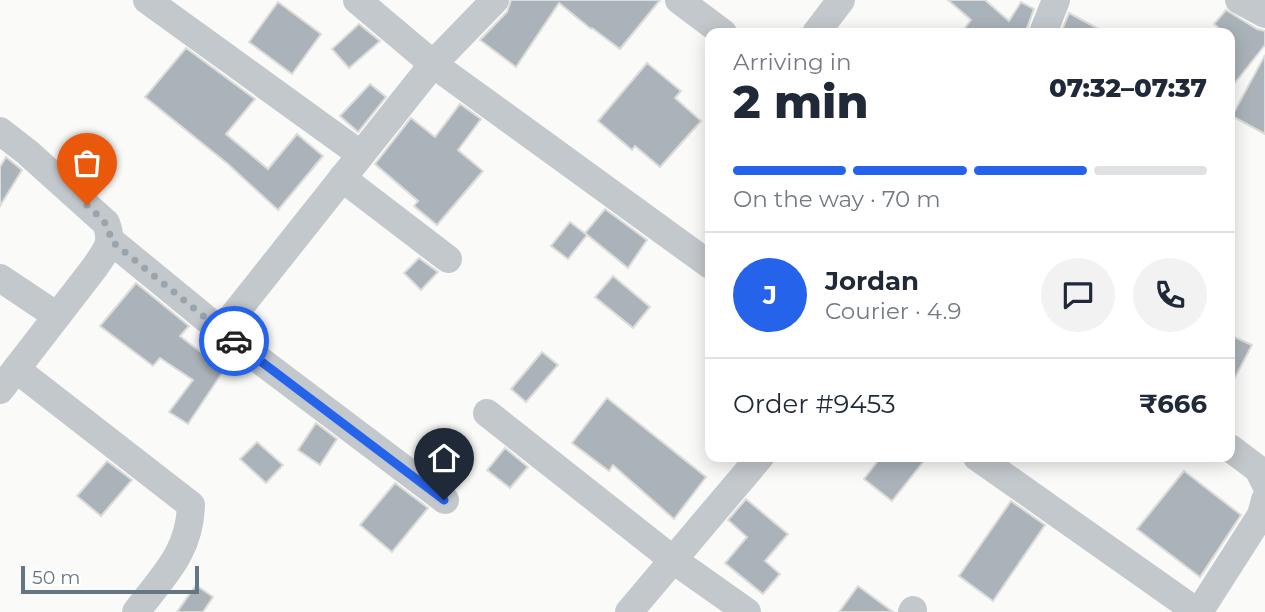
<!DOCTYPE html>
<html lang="en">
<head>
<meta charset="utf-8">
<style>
	:root { --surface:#fff; --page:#f2f2f3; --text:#1f2937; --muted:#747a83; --line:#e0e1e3; --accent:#2563eb }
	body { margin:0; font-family:Montserrat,sans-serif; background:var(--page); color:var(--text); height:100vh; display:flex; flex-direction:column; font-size:26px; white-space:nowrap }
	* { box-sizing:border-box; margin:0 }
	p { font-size:23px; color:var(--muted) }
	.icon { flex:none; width:38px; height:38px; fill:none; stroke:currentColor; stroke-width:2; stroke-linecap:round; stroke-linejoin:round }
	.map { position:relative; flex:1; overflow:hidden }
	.side { position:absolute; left:705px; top:28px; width:530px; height:434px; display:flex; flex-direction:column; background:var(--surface); border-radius:14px; box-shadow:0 4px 18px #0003 }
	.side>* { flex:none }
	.scale { position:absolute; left:21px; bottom:18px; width:178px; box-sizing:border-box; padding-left:7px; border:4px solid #657683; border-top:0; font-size:19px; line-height:24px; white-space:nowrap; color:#657683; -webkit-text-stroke:5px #fff; paint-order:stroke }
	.pin { position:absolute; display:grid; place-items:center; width:60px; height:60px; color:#fff; margin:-72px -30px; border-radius:50% 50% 50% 0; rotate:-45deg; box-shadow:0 0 7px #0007 }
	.pin .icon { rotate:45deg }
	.courier { position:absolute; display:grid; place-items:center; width:70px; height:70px; margin:-35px; border:5px solid #2563eb; border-radius:50%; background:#fff; color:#222; box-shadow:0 2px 9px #0007 }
	.summary em { font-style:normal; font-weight:800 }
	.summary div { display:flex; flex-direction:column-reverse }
	.summary { display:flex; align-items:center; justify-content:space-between; height:119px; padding:0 28px }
	h1 { font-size:46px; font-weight:800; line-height:52px }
	.bar { display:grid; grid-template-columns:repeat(4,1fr); gap:10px 7px; align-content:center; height:84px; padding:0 28px }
	.bar i { height:9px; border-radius:5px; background:var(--line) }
	.bar .on { background:var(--accent) }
	.bar p { grid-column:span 4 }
	.line { display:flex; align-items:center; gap:18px; padding:0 28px; border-top:2px solid var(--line) }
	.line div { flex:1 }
	.round { display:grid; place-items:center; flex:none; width:74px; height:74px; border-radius:37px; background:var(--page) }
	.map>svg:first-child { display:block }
	.building { fill:#aab3b9; stroke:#dcdcda; stroke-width:2 }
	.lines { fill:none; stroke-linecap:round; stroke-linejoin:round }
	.minor { stroke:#c3c8cc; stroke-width:28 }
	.done { stroke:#99a4ac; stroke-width:7; stroke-dasharray:0 12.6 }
	.route { stroke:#2563eb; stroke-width:9 }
</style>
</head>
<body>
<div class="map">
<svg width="1265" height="612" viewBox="0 0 1265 612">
	<rect width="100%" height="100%" fill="#fafaf8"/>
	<g class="building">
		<path d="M511 0H660L620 49 592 28 591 29 559 3 516 67 480 40 507 12Z"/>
		<path d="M948 0H985L1009 21 1021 2 1034 9 1025 33H961L971 20Z"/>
		<path d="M278 2 321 34 292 74 249 42Z"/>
		<path d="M1226 10 1257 29 1265 31V45L1230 89V33H1225L1214 24Z"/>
		<path d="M1069 13 1106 33H1061Z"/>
		<path d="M359 24 380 41 349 68 332 49Z"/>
		<path d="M186 48 255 99 226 134 268 169 297 134 323 156 278 210 228 164 145 97Z"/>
		<path d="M1265 55V134L1232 116Z"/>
		<path d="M647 63 681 91 675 98 701 121 660 167 635 146 632 150 598 121Z"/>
		<path d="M370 84 386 97 358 132 340 116Z"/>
		<path d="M460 104 481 119 458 150 483 171 437 225 414 206 418 201 375 164 411 118 435 137Z"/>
		<path d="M6 157 22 170 0 206V167Z"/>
		<path d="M605 209 647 240 628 268 585 233Z"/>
		<path d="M570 222 587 235 568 259 551 246Z"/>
		<path d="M419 258 438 272 421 290 404 273Z"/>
		<path d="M613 276 650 307 633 328 595 297Z"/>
		<path d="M136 283 189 326 180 336 224 370 188 424 169 412 193 380 160 358 153 366 100 326Z"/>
		<path d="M1230 335 1252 345 1230 387Z"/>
		<path d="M542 352 558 365 526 402 511 389Z"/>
		<path d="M607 398 706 477 674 519 613 465 609 471 572 443Z"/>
		<path d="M316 423 337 439 320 465 298 450Z"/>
		<path d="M257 442 283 465 266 483 240 459Z"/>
		<path d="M505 448 528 467 510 488 487 470Z"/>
		<path d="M881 457H927L892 501 864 479Z"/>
		<path d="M107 461 132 480 101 516 77 496Z"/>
		<path d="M1184 471 1241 515 1200 577 1137 529Z"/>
		<path d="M395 483 428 508 392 552 360 525Z"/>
		<path d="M746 499 788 534 765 561 780 574 763 594 725 563 747 537 728 520Z"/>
		<path d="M1011 501 1045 525 993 601 959 576Z"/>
		<path d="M196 585 213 597 203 612H177Z"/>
		<path d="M858 586 893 612H839Z"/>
	</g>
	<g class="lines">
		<g class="minor">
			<path d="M147 0 360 154"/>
			<path d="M357 0 433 64 710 265"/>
			<path d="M679 0 723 33"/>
			<path d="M1239 0 1265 14"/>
			<path d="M816 33 841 0"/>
			<path d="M1043 33 1056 0"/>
			<path d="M0 131 27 152 106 223C114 244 106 250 95 267L0 390"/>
			<path d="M342 178 448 259"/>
			<path d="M110 240 221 331 445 500"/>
			<path d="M0 278 57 316"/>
			<path d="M221 331 433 64 495 0"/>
			<path d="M16 369 191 505C190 552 163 576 136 612"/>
			<path d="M487 413 672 559 747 612"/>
			<path d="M1230 448 1258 469 1265 483"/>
			<path d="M977 457 1197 612"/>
			<path d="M629 612 760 457"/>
			<path d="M912 612 913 610"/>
			<path d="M1199 612 1261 515 1265 500"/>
		</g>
	</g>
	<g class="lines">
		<path class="done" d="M87 205C98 216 111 224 110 240L234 341"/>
		<path class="route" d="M234 341 444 500"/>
	</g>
</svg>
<div class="scale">50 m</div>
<div class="pin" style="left:87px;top:205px;background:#ea580c"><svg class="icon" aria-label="bag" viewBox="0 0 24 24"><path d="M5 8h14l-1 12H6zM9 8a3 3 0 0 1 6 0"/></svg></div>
<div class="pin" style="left:444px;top:500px;background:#1f2937"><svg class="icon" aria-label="home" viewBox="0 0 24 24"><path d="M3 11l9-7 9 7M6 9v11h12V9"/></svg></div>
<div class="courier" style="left:234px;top:341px"><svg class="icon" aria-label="car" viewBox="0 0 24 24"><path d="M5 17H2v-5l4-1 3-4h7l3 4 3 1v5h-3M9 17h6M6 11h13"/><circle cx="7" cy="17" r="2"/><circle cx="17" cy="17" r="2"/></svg></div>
<section class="side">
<div class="summary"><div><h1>2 min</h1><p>Arriving in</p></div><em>07:32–07:37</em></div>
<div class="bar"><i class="on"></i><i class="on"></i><i class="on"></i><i></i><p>On the way · 70 m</p></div>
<div class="line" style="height:126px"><b class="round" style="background:var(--accent);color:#fff">J</b><div><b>Jordan</b><p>Courier · 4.9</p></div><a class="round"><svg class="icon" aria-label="chat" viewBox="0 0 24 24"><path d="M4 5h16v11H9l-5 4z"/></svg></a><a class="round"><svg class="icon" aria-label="phone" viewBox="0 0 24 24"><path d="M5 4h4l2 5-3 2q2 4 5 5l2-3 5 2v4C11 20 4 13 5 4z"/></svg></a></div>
<div class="line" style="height:91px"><div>Order #9453</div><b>₹666</b></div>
</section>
</div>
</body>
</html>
